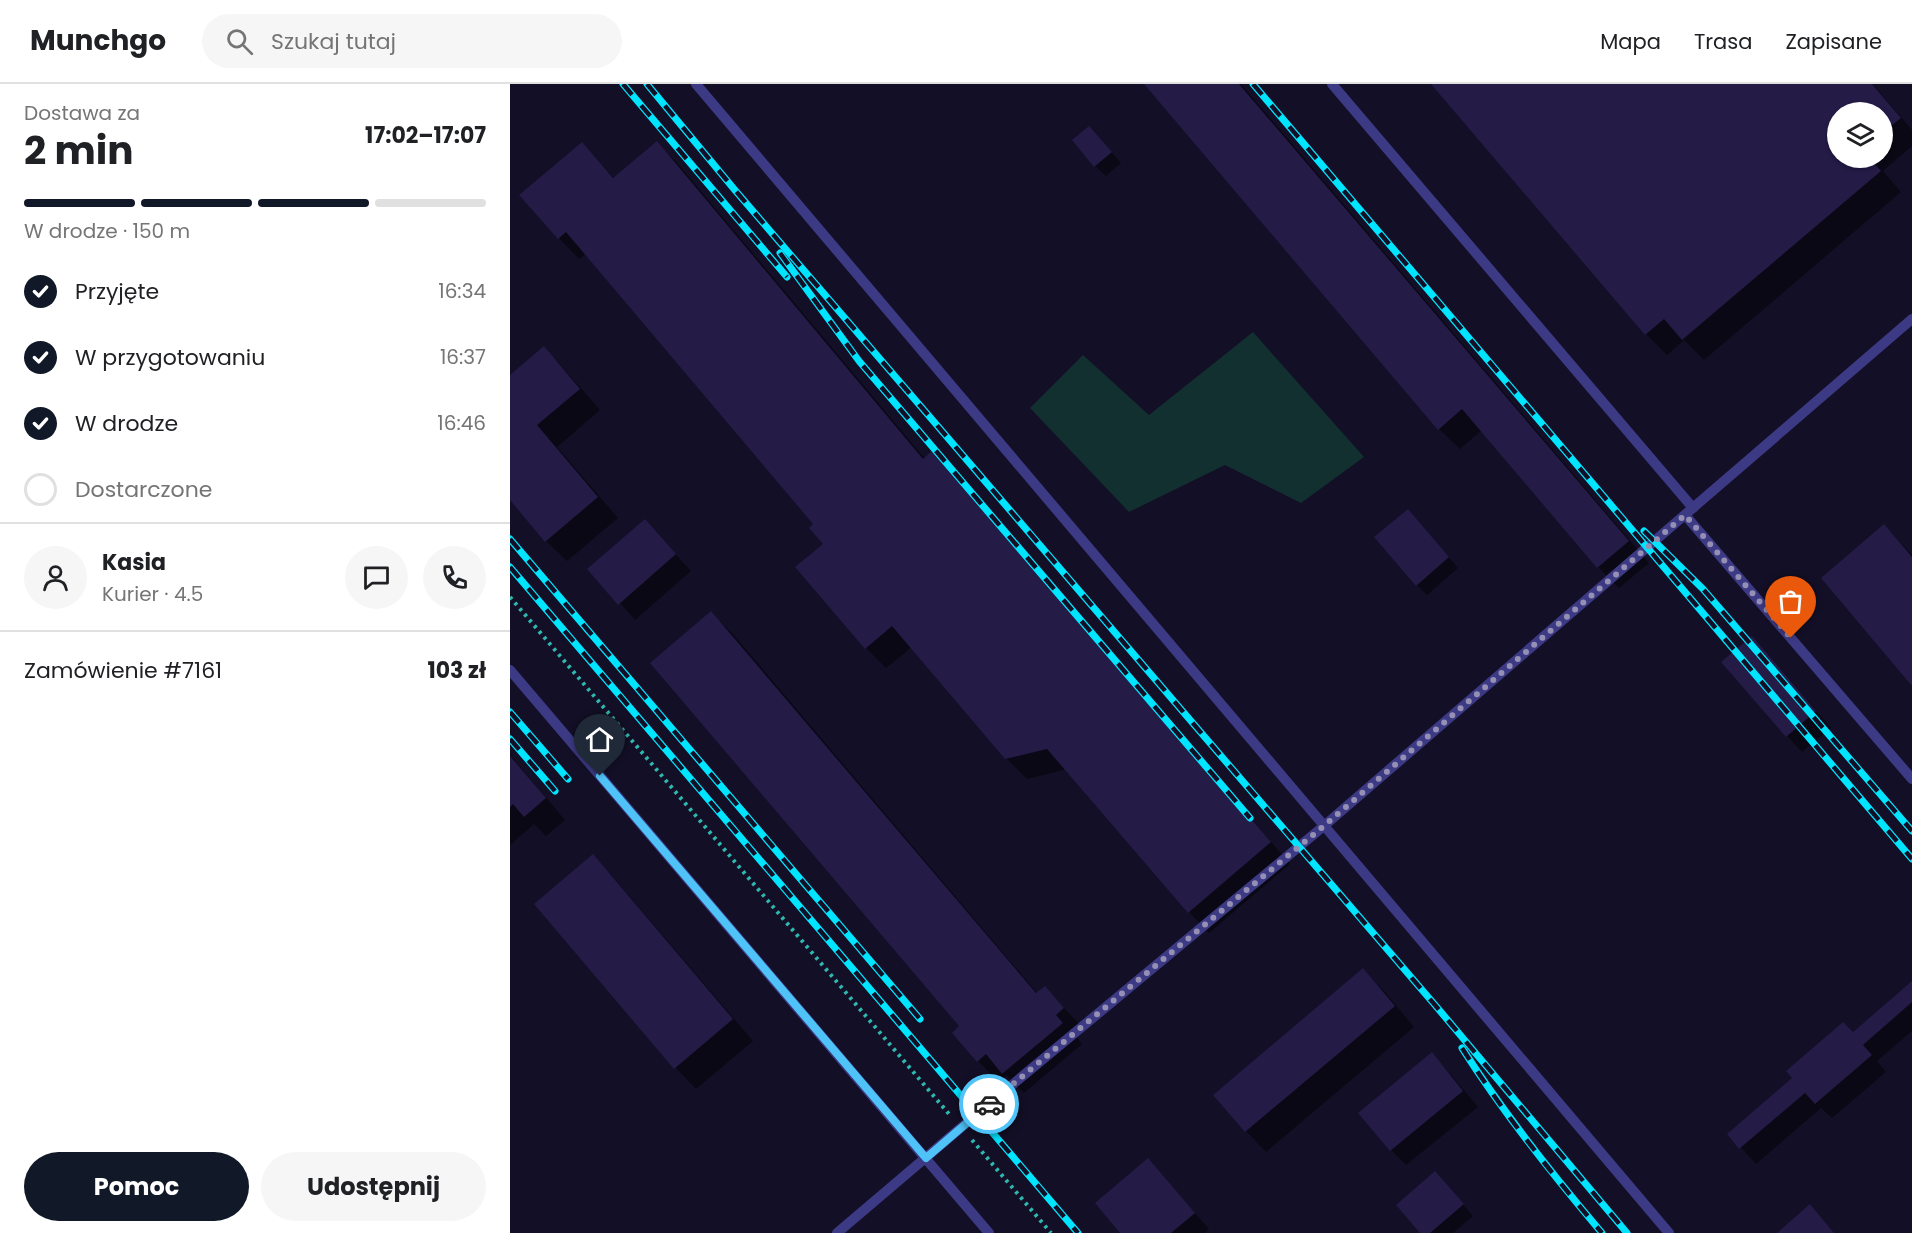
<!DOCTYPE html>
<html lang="pl">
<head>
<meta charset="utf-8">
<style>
	:root { --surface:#fff; --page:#f6f6f6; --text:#202124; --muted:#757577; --line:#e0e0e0; --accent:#111827 }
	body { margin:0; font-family:Poppins,sans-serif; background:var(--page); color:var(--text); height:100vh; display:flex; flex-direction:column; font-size:22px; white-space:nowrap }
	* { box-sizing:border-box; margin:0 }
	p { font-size:20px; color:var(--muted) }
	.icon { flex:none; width:33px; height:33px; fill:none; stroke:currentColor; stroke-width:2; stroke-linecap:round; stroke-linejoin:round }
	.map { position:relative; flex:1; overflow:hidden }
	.panel { display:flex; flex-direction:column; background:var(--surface); width:510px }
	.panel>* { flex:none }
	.controls { position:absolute; left:1317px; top:18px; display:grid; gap:12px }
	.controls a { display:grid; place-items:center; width:66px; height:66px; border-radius:50%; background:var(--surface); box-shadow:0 2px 4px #0004; font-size:30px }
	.pin { position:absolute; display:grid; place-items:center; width:51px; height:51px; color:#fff; margin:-62px -26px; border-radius:50% 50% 50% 0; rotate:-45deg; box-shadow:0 0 6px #0007 }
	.pin .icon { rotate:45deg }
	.courier { position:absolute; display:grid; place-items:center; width:60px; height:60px; margin:-30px; border:4px solid #4fc3f7; border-radius:50%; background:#fff; color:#222; box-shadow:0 2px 8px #0007 }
	.head em { font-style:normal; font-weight:700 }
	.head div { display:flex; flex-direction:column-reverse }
	.head { display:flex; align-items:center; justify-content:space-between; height:102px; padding:0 24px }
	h1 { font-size:39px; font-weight:700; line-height:45px }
	.bar { display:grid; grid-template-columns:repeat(4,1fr); gap:9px 6px; align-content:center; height:72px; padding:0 24px }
	.bar i { height:8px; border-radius:4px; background:var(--line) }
	.bar .on { background:var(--accent) }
	.bar p { grid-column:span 4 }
	.line { display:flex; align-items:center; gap:15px; padding:0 24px; border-top:2px solid var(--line) }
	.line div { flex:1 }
	.round { display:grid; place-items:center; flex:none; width:63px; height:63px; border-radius:32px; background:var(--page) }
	ol { padding:0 24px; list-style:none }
	li { display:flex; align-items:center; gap:18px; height:66px }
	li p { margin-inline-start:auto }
	li .icon { padding:6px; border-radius:50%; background:var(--accent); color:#fff; stroke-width:4 }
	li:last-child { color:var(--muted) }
	li i { width:33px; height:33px; border:3px solid var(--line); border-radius:50% }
	.primary-button { display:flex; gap:12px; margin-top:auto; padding:12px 24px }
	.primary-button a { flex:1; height:69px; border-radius:36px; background:var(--accent); color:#fff; font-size:24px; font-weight:700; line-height:69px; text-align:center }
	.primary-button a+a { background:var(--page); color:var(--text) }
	header { display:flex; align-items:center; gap:36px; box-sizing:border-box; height:84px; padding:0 30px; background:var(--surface); border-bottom:2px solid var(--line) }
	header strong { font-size:28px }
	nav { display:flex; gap:33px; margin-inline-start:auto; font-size:21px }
	.search { width:420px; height:54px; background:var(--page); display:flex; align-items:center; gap:15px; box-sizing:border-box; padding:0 21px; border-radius:33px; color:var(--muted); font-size:22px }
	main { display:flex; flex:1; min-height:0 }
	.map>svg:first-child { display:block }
	.green { fill:#12302f }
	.shadow { fill:#0007; fill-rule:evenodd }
	.building { fill:#241b47 }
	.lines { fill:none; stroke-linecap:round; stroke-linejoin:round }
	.path { stroke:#2fb8b0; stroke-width:4; stroke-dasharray:3 4.5; stroke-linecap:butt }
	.lane { stroke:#3d3a85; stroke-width:10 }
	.rail-casing { stroke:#00e5ff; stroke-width:7 }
	.rail { stroke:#130f26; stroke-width:4.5; stroke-dasharray:14; stroke-linecap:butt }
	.done { stroke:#948fb3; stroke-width:6; stroke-dasharray:0 10.8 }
	.route { stroke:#4fc3f7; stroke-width:8 }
</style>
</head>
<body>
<header>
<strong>Munchgo</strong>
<div class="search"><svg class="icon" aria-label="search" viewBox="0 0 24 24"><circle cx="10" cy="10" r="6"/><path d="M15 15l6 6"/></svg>Szukaj tutaj</div>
<nav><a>Mapa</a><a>Trasa</a><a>Zapisane</a></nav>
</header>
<main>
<section class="panel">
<div class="head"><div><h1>2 min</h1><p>Dostawa za</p></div><em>17:02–17:07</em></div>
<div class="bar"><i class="on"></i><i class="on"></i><i class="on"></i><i></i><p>W drodze · 150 m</p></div>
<ol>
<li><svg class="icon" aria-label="check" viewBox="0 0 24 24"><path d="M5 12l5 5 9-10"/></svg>Przyjęte<p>16:34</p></li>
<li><svg class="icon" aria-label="check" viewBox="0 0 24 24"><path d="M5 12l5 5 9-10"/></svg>W przygotowaniu<p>16:37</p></li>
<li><svg class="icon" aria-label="check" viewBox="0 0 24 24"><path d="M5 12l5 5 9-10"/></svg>W drodze<p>16:46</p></li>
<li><i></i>Dostarczone</li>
</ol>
<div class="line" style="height:108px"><a class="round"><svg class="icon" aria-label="person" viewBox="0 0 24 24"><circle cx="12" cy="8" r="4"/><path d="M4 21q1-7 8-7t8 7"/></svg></a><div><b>Kasia</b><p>Kurier · 4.5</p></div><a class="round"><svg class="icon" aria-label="chat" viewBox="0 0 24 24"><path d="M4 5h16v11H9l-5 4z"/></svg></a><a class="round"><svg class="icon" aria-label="phone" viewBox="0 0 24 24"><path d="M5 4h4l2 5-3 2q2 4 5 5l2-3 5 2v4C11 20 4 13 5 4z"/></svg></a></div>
<div class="line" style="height:78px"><div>Zamówienie #7161</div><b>103 zł</b></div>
<div class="primary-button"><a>Pomoc</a><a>Udostępnij</a></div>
</section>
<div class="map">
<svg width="1402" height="1149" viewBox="0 0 1402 1149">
	<rect width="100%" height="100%" fill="#130f26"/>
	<path class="green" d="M743 248 854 373 791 419 715 381 619 428 520 324 573 271 639 331Z"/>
	<g class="shadow">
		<path d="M636 0H731L1139 479 1109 504 1088 483 972 346 950 365 929 345Z"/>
		<path d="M923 0H1363L1402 46V62L1373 87 1391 108 1194 276 1174 256 1157 271 1136 250ZM1328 28H1372V74H1328Z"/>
		<path d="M589 54 611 79 596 92 585 82Z"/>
		<path d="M147 59 168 80 415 375 425 366 446 387 780 780 699 849 679 828 557 685 517 695 496 674 402 563 376 584 356 564 305 440 76 170 69 175 49 154 71 60 105 95Z"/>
		<path d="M34 264 54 285 90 326 47 363 108 434 57 477 36 457 0 414V293Z"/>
		<path d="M135 437 181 487 125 536 80 485Z"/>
		<path d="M908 437 948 484 917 511 907 501Z"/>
		<path d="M1374 442 1402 471V600L1313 494Z"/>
		<path d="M201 529 222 549 528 910 535 904 574 945 566 952 572 960 514 1009 496 991 489 998 468 977 444 949 452 942Z"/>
		<path d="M1257 570 1321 644 1292 668 1277 652Z"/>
		<path d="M0 671 55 736 36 752 24 740 0 761Z"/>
		<path d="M83 772 103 793 243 957 186 1005 166 984 26 821Z"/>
		<path d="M853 886 874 907 904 943 756 1068 736 1047 705 1011Z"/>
		<path d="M1402 899V947L1367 977 1376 988 1322 1034 1311 1024 1246 1080 1219 1050Z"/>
		<path d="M921 970 937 986 968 1023 896 1081 881 1066Z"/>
		<path d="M638 1076 699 1145 695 1149H612Z"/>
		<path d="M935 1100 963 1132 943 1149H912Z"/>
	</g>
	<g class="building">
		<path d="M634 0H729L1119 457 1087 484 952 325 928 346Z"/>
		<path d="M921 0H1362L1391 34 1372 49V28H1328V74H1360L1371 87 1172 256 1154 235 1135 251Z"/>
		<path d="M579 42 602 68 584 83 562 56Z"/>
		<path d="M147 57 413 375 425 364 761 758 678 829 537 665 495 675 382 542 355 565 285 483 313 460 299 444 303 440 56 148 48 155 9 111 72 58 103 94Z"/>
		<path d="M34 262 70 305 27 341 88 413 35 458 0 416V291Z"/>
		<path d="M898 425 939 473 906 502 864 453Z"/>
		<path d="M135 435 166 470 108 521 77 485Z"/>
		<path d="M1374 440 1402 473V602L1311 494Z"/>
		<path d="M201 527 526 909 535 902 554 924 546 931 553 939 492 990 476 970 467 978 442 949 449 942 140 579Z"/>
		<path d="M1242 552 1306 627 1276 653 1211 578Z"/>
		<path d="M0 672 36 714 14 733 3 720 0 723Z"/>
		<path d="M83 770 223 935 164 985 24 820Z"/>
		<path d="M853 884 885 922 735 1048 703 1011Z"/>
		<path d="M1402 897V918L1353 961 1362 971 1305 1020 1295 1009 1229 1065 1217 1050 1282 994 1276 987 1333 938 1343 948Z"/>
		<path d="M922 968 953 1007 880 1067 848 1029Z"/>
		<path d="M638 1074 685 1129 661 1149H610L585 1119Z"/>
		<path d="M925 1087 954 1120 920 1149H910L886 1121Z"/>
		<path d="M1300 1120 1324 1149H1267Z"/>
	</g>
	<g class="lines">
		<g class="path">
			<path d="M0 513 439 1030"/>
			<path d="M462 1056 541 1149"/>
		</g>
		<g class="lane">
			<path d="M186 0 1159 1149"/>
			<path d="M822 0 1183 424"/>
			<path d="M1175 431 1402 695"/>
			<path d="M0 586 479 1149"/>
			<path d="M327 1149 467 1030 815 741 1402 235"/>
		</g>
		<defs>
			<g id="rail">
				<path d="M113 0 277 193"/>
				<path d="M137 0 224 105 925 921 1117 1149"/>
				<path d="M743 0 1402 775"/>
				<path d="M270 169 349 277 740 734"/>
				<path d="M1134 447 1193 505 1402 747"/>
				<path d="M0 455 410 935"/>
				<path d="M0 483 568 1149"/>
				<path d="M0 628 58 695"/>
				<path d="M0 655 45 707"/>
				<path d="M952 964C994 1030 1042 1090 1092 1149"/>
			</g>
		</defs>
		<use href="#rail" class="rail-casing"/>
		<use href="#rail" class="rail"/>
	</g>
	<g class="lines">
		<path class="done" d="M479 1020 815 741 1175 431 1281 554"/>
		<path class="route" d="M90 692 416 1074 479 1020"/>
	</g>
</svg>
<div class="controls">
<a><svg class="icon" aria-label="layers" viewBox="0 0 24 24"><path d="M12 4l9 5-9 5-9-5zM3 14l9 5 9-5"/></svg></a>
</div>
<div class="pin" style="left:1281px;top:554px;background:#ea580c"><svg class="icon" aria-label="bag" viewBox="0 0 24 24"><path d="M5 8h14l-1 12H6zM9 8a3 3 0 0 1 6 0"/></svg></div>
<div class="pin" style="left:90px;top:692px;background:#1f2937"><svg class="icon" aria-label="home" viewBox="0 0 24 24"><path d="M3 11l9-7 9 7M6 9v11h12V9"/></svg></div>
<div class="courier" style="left:479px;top:1020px"><svg class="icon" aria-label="car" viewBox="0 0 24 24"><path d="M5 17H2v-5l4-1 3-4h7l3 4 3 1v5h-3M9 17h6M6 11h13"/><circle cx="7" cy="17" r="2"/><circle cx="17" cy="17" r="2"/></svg></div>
</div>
</main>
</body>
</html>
